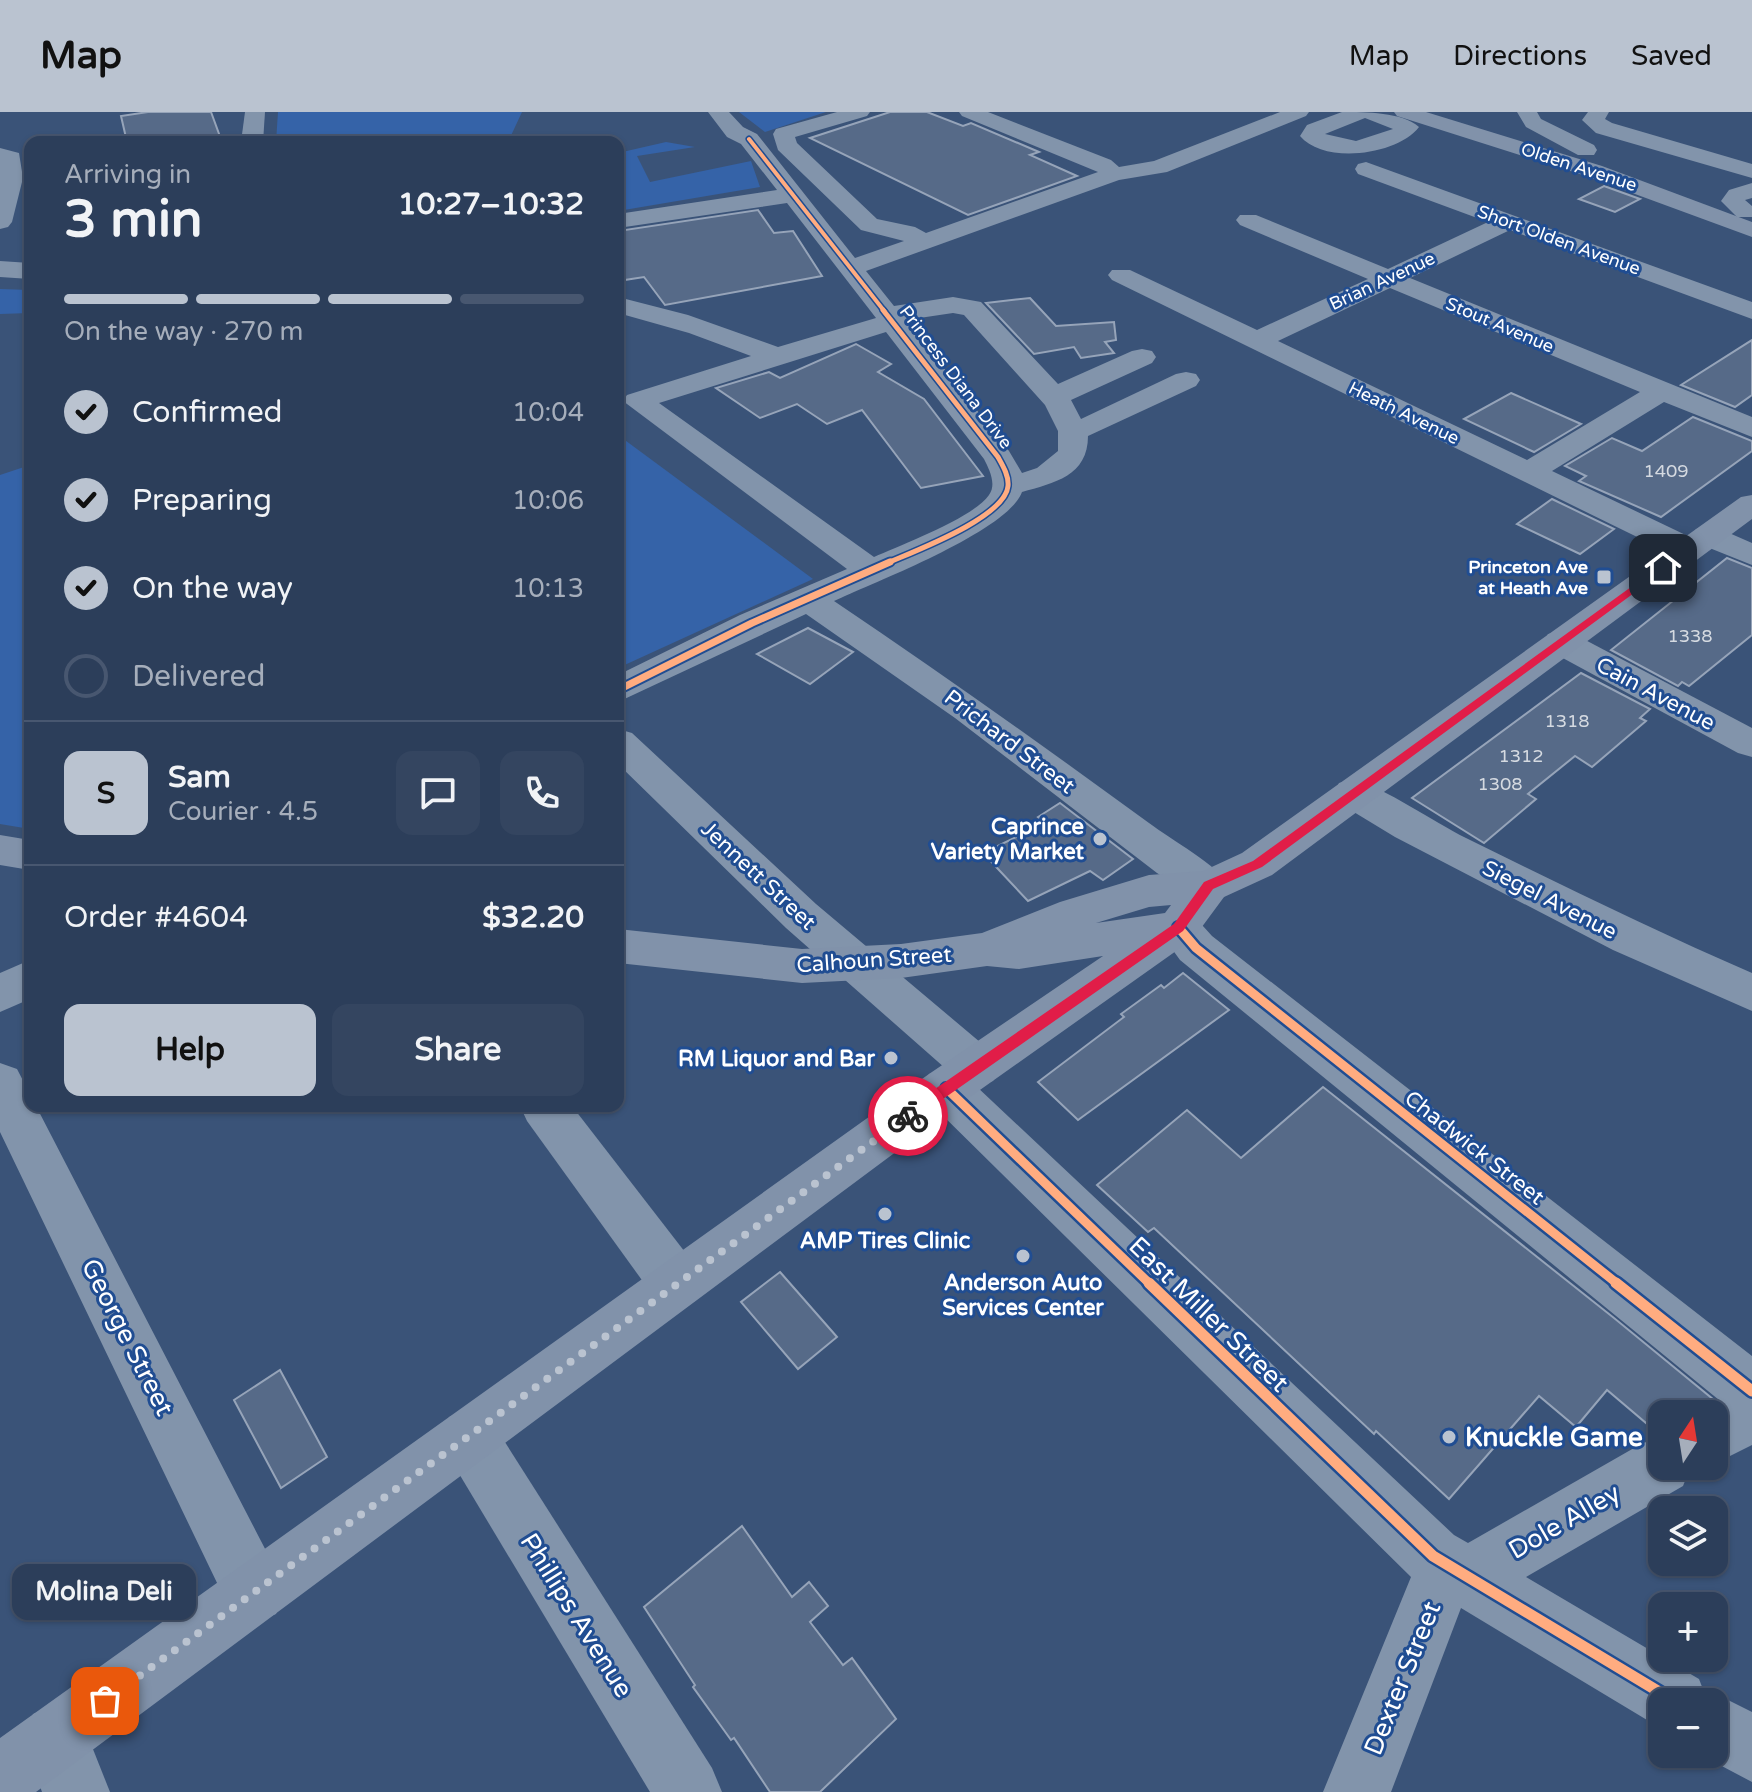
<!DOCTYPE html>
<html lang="en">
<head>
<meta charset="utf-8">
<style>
	:root { --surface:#2c3e5a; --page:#344560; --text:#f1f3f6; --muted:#a6aebb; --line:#485770; --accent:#bac3d0 }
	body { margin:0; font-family:"Varela Round",sans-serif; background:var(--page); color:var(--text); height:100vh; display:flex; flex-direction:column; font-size:30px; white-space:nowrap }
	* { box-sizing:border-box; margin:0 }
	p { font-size:26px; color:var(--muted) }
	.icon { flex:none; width:44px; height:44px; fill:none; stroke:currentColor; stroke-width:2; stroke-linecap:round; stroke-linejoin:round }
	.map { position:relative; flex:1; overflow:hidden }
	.sheet { position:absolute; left:24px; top:24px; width:600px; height:976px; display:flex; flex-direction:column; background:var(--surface); border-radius:16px; box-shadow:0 2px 6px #0004,0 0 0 2px var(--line) }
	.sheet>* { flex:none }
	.needle { width:52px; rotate:12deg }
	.controls { position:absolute; left:1648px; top:1288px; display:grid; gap:16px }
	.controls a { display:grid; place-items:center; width:80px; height:80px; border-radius:16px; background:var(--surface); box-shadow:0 2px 6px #0004,0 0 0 2px var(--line); font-size:40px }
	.pin { position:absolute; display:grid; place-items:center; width:68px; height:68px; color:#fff; margin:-34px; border-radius:16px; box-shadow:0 4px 12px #0006 }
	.courier { position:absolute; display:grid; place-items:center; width:80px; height:80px; margin:-40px; border:6px solid #e11d48; border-radius:50%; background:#fff; color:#222; box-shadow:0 2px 10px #0007 }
	.bubble { position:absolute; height:56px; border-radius:16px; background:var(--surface); box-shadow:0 2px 6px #0004,0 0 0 2px var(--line); font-size:26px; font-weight:800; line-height:56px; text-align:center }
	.head em { font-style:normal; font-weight:800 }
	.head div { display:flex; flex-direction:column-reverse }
	.head { display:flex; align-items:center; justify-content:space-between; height:136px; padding:0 40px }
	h1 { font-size:52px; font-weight:800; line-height:60px }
	.bar { display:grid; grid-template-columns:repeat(4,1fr); gap:12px 8px; align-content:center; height:96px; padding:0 40px }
	.bar i { height:10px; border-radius:6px; background:var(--line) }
	.bar .current { background:var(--accent) }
	.bar p { grid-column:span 4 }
	.line { display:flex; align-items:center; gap:20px; padding:0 40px; border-top:2px solid var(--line) }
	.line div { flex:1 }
	.round { display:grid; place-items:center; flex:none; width:84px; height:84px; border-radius:16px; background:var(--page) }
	ol { padding:0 40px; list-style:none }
	li { display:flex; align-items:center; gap:24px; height:88px }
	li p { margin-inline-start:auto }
	li .icon { padding:8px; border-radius:50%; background:var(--accent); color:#111; stroke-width:4 }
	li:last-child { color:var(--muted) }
	li i { width:44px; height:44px; border:4px solid var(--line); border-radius:50% }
	.action { display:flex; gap:16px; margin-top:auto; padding:16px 40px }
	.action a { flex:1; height:92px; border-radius:16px; background:var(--accent); color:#111; font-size:32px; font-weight:800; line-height:92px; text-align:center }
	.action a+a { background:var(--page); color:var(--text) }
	header { display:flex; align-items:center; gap:48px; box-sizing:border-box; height:112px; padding:0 40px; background:var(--accent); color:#111 }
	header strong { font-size:38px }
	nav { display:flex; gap:44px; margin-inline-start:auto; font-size:28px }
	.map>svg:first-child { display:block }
	.green { fill:#3563a8 }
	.building { fill:#566a88; stroke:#96a4b9; stroke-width:2 }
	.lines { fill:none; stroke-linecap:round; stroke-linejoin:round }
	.minor { fill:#8294ab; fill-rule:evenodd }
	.major { fill:#8192aa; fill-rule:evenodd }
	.cycleway-far4-casing { stroke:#204d92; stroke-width:7 }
	.cycleway-far3-casing { stroke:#204d92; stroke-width:8 }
	.cycleway-far2-casing { stroke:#204d92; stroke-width:11 }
	.cycleway-far1-casing { stroke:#204d92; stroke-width:14 }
	.cycleway-casing { stroke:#204d92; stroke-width:16 }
	.cycleway-far4 { stroke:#ffac80; stroke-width:4 }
	.cycleway-far3 { stroke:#ffac80; stroke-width:5 }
	.cycleway-far2 { stroke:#ffac80; stroke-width:7 }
	.cycleway-far1 { stroke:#ffac80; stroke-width:9 }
	.cycleway { stroke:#ffac80; stroke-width:11 }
	.route { fill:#e11d48 }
	.done { stroke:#bac3d0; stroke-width:8; stroke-dasharray:0 14.4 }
	.poi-dot { fill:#bac3d0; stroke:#204d92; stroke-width:3 }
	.labels { text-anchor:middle; stroke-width:6; stroke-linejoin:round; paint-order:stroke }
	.far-street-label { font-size:18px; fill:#fff; stroke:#204d92 }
	.number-label { font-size:18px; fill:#d5dae1 }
	.far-poi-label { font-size:18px; font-weight:bold; fill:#fff; stroke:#204d92; text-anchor:end }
	.street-label { font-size:22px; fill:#fff; stroke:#204d92 }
	.poi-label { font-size:22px; font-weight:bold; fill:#fff; stroke:#204d92; text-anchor:end }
	.near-street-label { font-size:26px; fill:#fff; stroke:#204d92 }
	.near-poi-label { font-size:26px; font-weight:bold; fill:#fff; stroke:#204d92; text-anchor:start }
</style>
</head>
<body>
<header>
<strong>Map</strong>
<nav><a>Map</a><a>Directions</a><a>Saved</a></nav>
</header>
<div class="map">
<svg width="1752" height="1680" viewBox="0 0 1752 1680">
	<rect width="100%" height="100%" fill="#3a5378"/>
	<g class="green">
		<path d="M278 0H522L508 30H276Z"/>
		<path d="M739 0H826L765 20Z"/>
		<path d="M666 30 695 35 637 44 650 70 751 49 760 75 618 99V41Z"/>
		<path d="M0 177 30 178V201L0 202Z"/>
		<path d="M618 323 813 467 618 556Z"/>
		<path d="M30 353V717L0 712V363Z"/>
	</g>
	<g class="building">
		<path d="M148 0H211L222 30H127L121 4Z"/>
		<path d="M890 0H927L963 14 971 11 1039 40 1030 43 1077 64 968 103 810 26Z"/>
		<path d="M1604 74 1640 87 1615 100 1579 87Z"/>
		<path d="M758 98 774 121 793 119 822 164 665 193 644 165 618 169V119Z"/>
		<path d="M1030 186 1056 214 1114 210 1116 228 1105 230 1114 241 1081 246 1074 235 1034 242 986 191Z"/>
		<path d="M1752 228V283L1735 295 1681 273Z"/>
		<path d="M856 232 891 252 878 260 924 287 983 364 921 376 862 298 827 312 797 292 760 306 716 276 769 260 780 266Z"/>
		<path d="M1511 281 1581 312 1534 340 1464 307Z"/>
		<path d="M1693 305 1752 329V339L1661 405 1579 369 1586 364 1565 354 1612 326 1642 339Z"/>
		<path d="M1552 387 1614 417 1580 442 1517 412Z"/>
		<path d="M1727 446 1752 456V523L1689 574 1682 570 1678 574 1611 538Z"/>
		<path d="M808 516 853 540 810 572 757 542Z"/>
		<path d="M1581 561 1650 597 1640 606 1646 609 1592 655 1575 644 1528 682 1536 687 1484 731 1412 686Z"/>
		<path d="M1060 691 1133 747 1103 768 1090 759 1028 789 983 741 1045 711 1038 705Z"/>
		<path d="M1183 861 1229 898 1078 1008 1038 970 1124 905 1121 902 1161 873 1164 876Z"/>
		<path d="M1323 975 1614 1206 1714 1288 1692 1302H1662V1321L1659 1322 1607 1278 1576 1315 1539 1284 1449 1387 1376 1319 1374 1322 1154 1116 1148 1120 1097 1073 1187 998 1241 1046Z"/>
		<path d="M780 1160 837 1225 798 1257 741 1190Z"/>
		<path d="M280 1258 327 1345 281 1376 234 1288Z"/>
		<path d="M742 1414 792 1485 809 1470 828 1494 810 1510 843 1553 852 1546 896 1607 820 1680H770L734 1626 731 1628 693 1575 695 1573 644 1495Z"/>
	</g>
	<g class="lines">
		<g class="minor">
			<path d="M245 0H265L263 30H241Z"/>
			<path d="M708 0H729L743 15 757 22 855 146 904 129 861 118 778 38 773 22 776 17 837 0H870L867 4 795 25 797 31 877 107 915 115 926 121 1098 60 962 4 959 0H988L1111 48 1119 55 1154 49 1280 0H1309L1306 4 1167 60 1119 68 866 159 894 194 953 185 981 190 1058 272 1132 239 1142 237 1152 239 1156 245 1152 251 1071 288 1081 307 1176 262 1186 260 1196 262 1200 268 1196 274 1088 324C1088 364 1054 371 1022 380 1008 419 875 470 834 489 941 561 1045 635 1149 711 1170 727 1219 754 1230 774L1224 785 1209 790 1194 785 1157 761 955 606 806 502 618 590V563L740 503 847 457 623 289 627 283 751 244 689 221 618 201V185L688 203 778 235 876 206 787 91 618 116V102L777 78 741 32 727 25ZM953 201 964 203 1045 293 1058 319V339L1037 356 1022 361 1009 339 906 208ZM886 220 984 347C989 357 997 372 989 383 973 406 901 433 874 445L659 291Z"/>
			<path d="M1342 0C1366 0 1402 0 1419 15 1398 43 1324 53 1300 24L1307 13ZM1365 6 1393 17 1356 29 1325 22Z"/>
			<path d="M1517 0H1537L1541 7 1594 33 1597 38 1594 43H1578L1526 15Z"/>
			<path d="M1588 0H1609L1605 7 1612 11 1752 52V66L1596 21 1582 8Z"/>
			<path d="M0 36 19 41 23 66 12 110 8 115 0 117Z"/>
			<path d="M1366 50 1752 190V207L1510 118 1410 166 1752 305V325L1664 290 1552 359 1694 427 1692 424 1696 417 1708 414 1720 417 1752 431V453L1702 433 1704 437 1700 444 1688 447 1676 444 1112 168 1108 163 1112 158H1130L1257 218 1368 167 1240 113 1236 108 1240 103H1256L1388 157 1488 110 1358 62 1355 57 1358 52ZM1390 176 1640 280 1527 348 1278 229Z"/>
			<path d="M1752 71V86L1745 88 1752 94V105H1737L1721 89 1729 78Z"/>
			<path d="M0 149 30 151V167L0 165Z"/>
			<path d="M1561 519 1574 522 1752 616V645L1738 641 1548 538 1543 530 1548 522Z"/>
			<path d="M618 617 632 621 816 792 993 941 1000 955 993 969 976 974 1454 1423 1468 1431 1641 1332 1662 1324V1354H1691L1683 1374 1526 1465 1699 1567 1706 1585 1714 1581 1752 1600V1670L1699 1642H1714V1590H1662V1617L1461 1496 1391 1680H1323L1411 1465 929 990 922 976 929 962 945 956 786 816 618 652Z"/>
			<path d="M1353 667C1387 677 1432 709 1466 726 1561 773 1655 819 1752 861V899L1613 838 1395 725 1339 691 1333 681 1339 671Z"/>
			<path d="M1178 798 1193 803 1212 824 1752 1244V1333L1714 1352V1302H1695L1719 1288 1180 848 1156 815 1163 803Z"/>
			<path d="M30 848V887L0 900V861Z"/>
			<path d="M0 951 17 957 30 982V994H36L276 1458 285 1480 276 1502 254 1511 232 1502 0 1020Z"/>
			<path d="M520 994H572L695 1153 703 1171 695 1189 676 1196 657 1189 527 1009Z"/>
			<path d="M469 1296 489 1305 712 1656 722 1680H650L449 1345 440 1325 449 1305Z"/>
			<path d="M56 1592 79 1602 110 1680H42L23 1625 33 1602Z"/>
		</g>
		<g class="major">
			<path d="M1394 0H1426L1602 54 1752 110V125L1586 64 1397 4Z"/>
			<path d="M1752 383V407L1272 763 1224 785 1193 827 963 990 36 1680H0V1626L929 962 1103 844 1019 857 987 854 901 866 802 871 618 851V817L802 837 901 832 982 821 1060 790 1149 763 1203 759 1242 741 1741 385ZM1171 793 1165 801 1096 811 1149 795Z"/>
			<path d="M0 723 30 728V758L0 753Z"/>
		</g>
		<defs>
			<path id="cycleway-far4" d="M749 27 885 200"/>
			<path id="cycleway-far3" d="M883 198 998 345C1003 354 1009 364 1008 374 1005 406 912 440 885 452"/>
			<path id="cycleway-far2" d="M618 578 752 511 890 450"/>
			<g id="cycleway-far1">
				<path d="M1178 815 1196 836 1619 1173"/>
				<path d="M946 976 1151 1173"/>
			</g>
			<g id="cycleway">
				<path d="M1149 1171 1433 1444 1676 1590"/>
				<path d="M1616 1171 1752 1279"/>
			</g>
		</defs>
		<use href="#cycleway-far4" class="cycleway-far4-casing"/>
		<use href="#cycleway-far3" class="cycleway-far3-casing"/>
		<use href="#cycleway-far2" class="cycleway-far2-casing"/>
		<use href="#cycleway-far1" class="cycleway-far1-casing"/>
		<use href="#cycleway" class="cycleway-casing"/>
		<use href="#cycleway-far4" class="cycleway-far4"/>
		<use href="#cycleway-far3" class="cycleway-far3"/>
		<use href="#cycleway-far2" class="cycleway-far2"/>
		<use href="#cycleway-far1" class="cycleway-far1"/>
		<use href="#cycleway" class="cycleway"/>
	</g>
	<path class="route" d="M1660 454 1668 456 1262 755 1213 777 1183 819 913 1008H903V999L1174 812 1204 770 1253 749Z"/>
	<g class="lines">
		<path class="done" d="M105 1589 908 1004"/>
	</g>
	<g class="poi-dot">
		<rect x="1596" y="457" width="16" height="16" rx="4"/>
		<circle cx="1100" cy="727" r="8"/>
		<circle cx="891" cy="946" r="8"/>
		<circle cx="885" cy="1102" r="8"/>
		<circle cx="1023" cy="1144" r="8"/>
		<circle cx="1449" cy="1325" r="8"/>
	</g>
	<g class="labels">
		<g class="far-street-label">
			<text transform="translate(1579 55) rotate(18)" y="6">Olden Avenue</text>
			<text transform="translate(1559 128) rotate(20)" y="6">Short Olden Avenue</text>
			<text transform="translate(1382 169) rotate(-25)" y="6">Brian Avenue</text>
			<text transform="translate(1500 213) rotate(23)" y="6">Stout Avenue</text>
			<text transform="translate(956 265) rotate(53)" y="6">Princess Diana Drive</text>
			<text transform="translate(1404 301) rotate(26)" y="6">Heath Avenue</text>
		</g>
		<g class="number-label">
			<text x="1666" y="365">1409</text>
			<text x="1690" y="530">1338</text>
			<text x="1567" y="615">1318</text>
			<text x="1521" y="650">1312</text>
			<text x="1500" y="678">1308</text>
		</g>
		<g class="far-poi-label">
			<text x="1588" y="461">Princeton Ave<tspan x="1588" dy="21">at Heath Ave</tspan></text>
		</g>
		<g class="street-label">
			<text transform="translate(1656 581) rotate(28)" y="8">Cain Avenue</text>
			<text transform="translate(1010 629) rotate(37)" y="8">Prichard Street</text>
			<text transform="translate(759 763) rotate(43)" y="8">Jennett Street</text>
			<text transform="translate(1550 787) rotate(27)" y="8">Siegel Avenue</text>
			<text transform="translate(874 847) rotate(-4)" y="8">Calhoun Street</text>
			<text transform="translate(1475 1035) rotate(38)" y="8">Chadwick Street</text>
		</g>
		<g class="poi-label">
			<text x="1084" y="722">Caprince<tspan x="1084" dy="25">Variety Market</tspan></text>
			<text x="875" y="954">RM Liquor and Bar</text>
			<text x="885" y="1136" text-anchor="middle">AMP Tires Clinic</text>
			<text x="1023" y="1178" text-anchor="middle">Anderson Auto<tspan x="1023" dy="25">Services Center</tspan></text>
		</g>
		<g class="near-street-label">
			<text transform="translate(1209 1202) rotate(44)" y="9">East Miller Street</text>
			<text transform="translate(128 1225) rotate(63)" y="9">George Street</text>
			<text transform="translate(1564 1409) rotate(-30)" y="9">Dole Alley</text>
			<text transform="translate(577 1503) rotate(58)" y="9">Phillips Avenue</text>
			<text transform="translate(1402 1566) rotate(-68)" y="9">Dexter Street</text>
		</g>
		<g class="near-poi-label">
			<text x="1465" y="1334">Knuckle Game</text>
		</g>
	</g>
</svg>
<div class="controls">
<a><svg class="needle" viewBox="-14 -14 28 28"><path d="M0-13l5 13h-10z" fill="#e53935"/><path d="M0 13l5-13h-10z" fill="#a6aebb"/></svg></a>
<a><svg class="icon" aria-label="layers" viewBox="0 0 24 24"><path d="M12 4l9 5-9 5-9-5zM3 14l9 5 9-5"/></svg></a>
<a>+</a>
<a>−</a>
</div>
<div class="pin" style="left:105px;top:1589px;background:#ea580c"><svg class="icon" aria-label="bag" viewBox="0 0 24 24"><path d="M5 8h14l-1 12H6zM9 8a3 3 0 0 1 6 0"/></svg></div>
<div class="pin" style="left:1663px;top:456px;background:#1f2937"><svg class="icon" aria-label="home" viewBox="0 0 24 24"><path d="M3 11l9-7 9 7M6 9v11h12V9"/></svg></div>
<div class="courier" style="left:908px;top:1004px"><svg class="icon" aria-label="bike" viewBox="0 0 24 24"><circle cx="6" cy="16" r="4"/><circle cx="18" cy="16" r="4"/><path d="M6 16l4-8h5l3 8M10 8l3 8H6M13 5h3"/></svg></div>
<div class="bubble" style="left:12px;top:1452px;width:184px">Molina Deli</div>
<section class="sheet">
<div class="head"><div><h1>3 min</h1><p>Arriving in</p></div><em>10:27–10:32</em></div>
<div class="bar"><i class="current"></i><i class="current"></i><i class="current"></i><i></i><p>On the way · 270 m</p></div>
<ol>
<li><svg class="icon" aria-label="check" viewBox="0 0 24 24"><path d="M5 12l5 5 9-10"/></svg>Confirmed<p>10:04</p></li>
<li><svg class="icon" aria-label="check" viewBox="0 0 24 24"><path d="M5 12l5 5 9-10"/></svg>Preparing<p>10:06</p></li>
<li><svg class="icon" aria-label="check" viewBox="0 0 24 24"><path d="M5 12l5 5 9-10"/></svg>On the way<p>10:13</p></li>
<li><i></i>Delivered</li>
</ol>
<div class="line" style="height:144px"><b class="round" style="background:var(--accent);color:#111">S</b><div><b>Sam</b><p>Courier · 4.5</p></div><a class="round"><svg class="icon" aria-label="chat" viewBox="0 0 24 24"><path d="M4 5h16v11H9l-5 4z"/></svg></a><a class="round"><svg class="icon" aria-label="phone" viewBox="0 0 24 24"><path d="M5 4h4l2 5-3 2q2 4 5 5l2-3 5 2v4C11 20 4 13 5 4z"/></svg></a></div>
<div class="line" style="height:104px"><div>Order #4604</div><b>$32.20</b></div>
<div class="action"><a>Help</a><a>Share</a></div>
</section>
</div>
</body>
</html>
